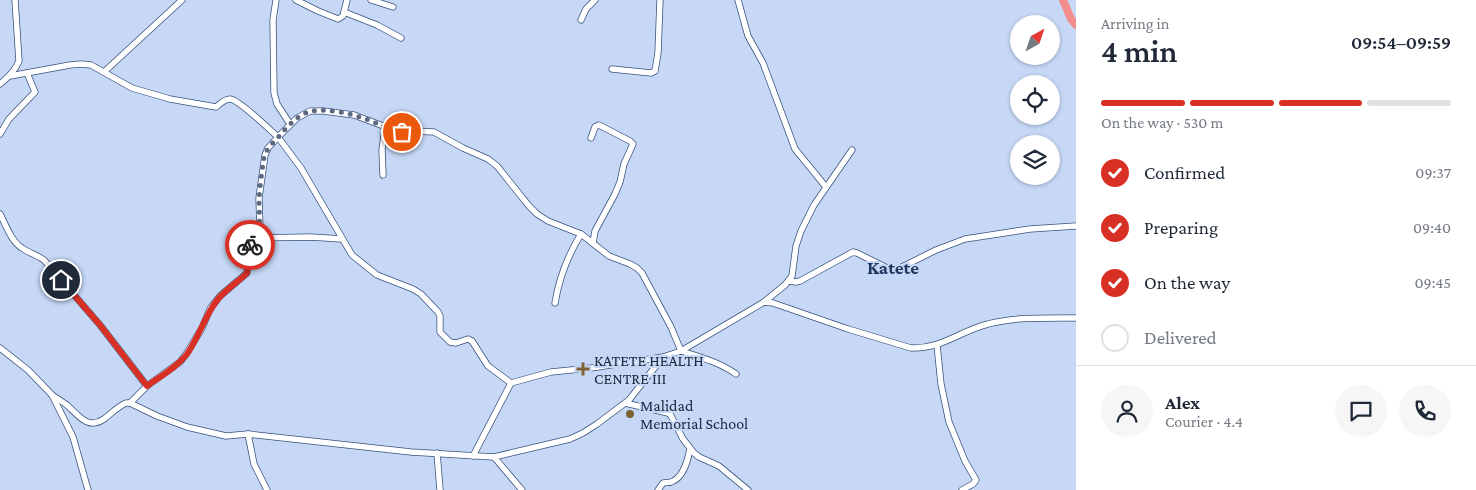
<!DOCTYPE html>
<html lang="en">
<head>
<meta charset="utf-8">
<style>
	:root { --surface:#fff; --page:#f6f6f7; --text:#1f2937; --muted:#747a83; --line:#e0e1e3; --accent:#d93025 }
	body { margin:0; font-family:"Crimson Pro",serif; background:var(--page); color:var(--text); height:100vh; display:flex; flex-direction:column; font-size:19px; white-space:nowrap }
	* { box-sizing:border-box; margin:0 }
	p { font-size:16px; color:var(--muted) }
	.icon { flex:none; width:28px; height:28px; fill:none; stroke:currentColor; stroke-width:2; stroke-linecap:round; stroke-linejoin:round }
	.map { position:relative; flex:1; overflow:hidden }
	.panel { display:flex; flex-direction:column; background:var(--surface); width:400px }
	.panel>* { flex:none }
	.needle { width:32px; rotate:40deg }
	.buttons { position:absolute; left:1010px; top:15px; display:grid; gap:10px }
	.buttons a { display:grid; place-items:center; width:50px; height:50px; border-radius:50%; background:var(--surface); box-shadow:0 1px 4px #0004; font-size:25px }
	.pin { position:absolute; display:grid; place-items:center; width:42px; height:42px; color:#fff; margin:-21px; border:2px solid #fff; border-radius:50%; box-shadow:0 1px 5px #0007 }
	.courier { position:absolute; display:grid; place-items:center; width:50px; height:50px; margin:-25px; border:4px solid #d93025; border-radius:50%; background:#fff; color:#222; box-shadow:0 1px 6px #0007 }
	.headline em { font-style:normal; font-weight:600 }
	.headline div { display:flex; flex-direction:column-reverse }
	.headline { display:flex; align-items:center; justify-content:space-between; height:85px; padding:0 25px }
	h1 { font-size:32px; font-weight:600; line-height:38px }
	.bar { display:grid; grid-template-columns:repeat(4,1fr); gap:8px 5px; align-content:center; height:60px; padding:0 25px }
	.bar i { height:6px; border-radius:4px; background:var(--line) }
	.bar .selected { background:var(--accent) }
	.bar p { grid-column:span 4 }
	.line { display:flex; align-items:center; gap:12px; padding:0 25px; border-top:1px solid var(--line) }
	.line div { flex:1 }
	.round { display:grid; place-items:center; flex:none; width:52px; height:52px; border-radius:26px; background:var(--page) }
	ol { padding:0 25px; list-style:none }
	li { display:flex; align-items:center; gap:15px; height:55px }
	li p { margin-inline-start:auto }
	li .icon { padding:5px; border-radius:50%; background:var(--accent); color:#fff; stroke-width:4 }
	li:last-child { color:var(--muted) }
	li i { width:28px; height:28px; border:2px solid var(--line); border-radius:50% }
	main { display:flex; flex:1; min-height:0 }
	.map>svg:first-child { display:block }
	.lines { fill:none; stroke-linecap:round; stroke-linejoin:round }
	.river { stroke:#f68d8d; stroke-width:8 }
	.minor-casing { stroke:#37507b; stroke-width:7 }
	.minor { stroke:#fff; stroke-width:5.5 }
	.done { stroke:#5b687f; stroke-width:5; stroke-dasharray:0 9 }
	.route { stroke:#d93025; stroke-width:6 }
	.poi-dot { fill:#7b6133; stroke:#c6d8f6; stroke-width:2 }
	.labels { text-anchor:middle; stroke-width:4; stroke-linejoin:round; paint-order:stroke }
	.poi-label { font-size:16px; fill:#212c3f; stroke:#c6d8f6; text-anchor:start }
	.quarter-label { font-size:19px; font-weight:bold; fill:#203760; stroke:#c6d8f6 }
</style>
</head>
<body>
<main>
<div class="map">
<svg width="1076" height="490" viewBox="0 0 1076 490">
	<rect width="100%" height="100%" fill="#c6d8f6"/>
	<g class="lines">
		<path class="river" d="M1063 0 1071 19 1076 25"/>
		<defs>
			<g id="minor">
				<path d="M276 0 273 20 274 93 277 104 290 124"/>
				<path d="M296 0 318 11 338 19 343 16 344 12 377 25 401 38"/>
				<path d="M371 0 393 7"/>
				<path d="M738 0 748 36 763 63 795 149 826 187"/>
				<path d="M344 12 347 0"/>
				<path d="M581 20 586 9 595 0"/>
				<path d="M612 69 651 73 655 71 658 53 660 0"/>
				<path d="M104 72 182 0"/>
				<path d="M10 76 70 65 81 64 91 65 132 88 170 99 216 107C220 104 224 99 230 99 238 99 270 130 278 137L297 118 310 111H323L354 115 394 130 434 132 463 148 488 159 497 166 529 206 537 214 548 221 581 234 609 256 630 264 637 268 642 273 671 327 681 351C700 357 719 362 736 374"/>
				<path d="M0 84C9 77 15 71 19 61L15 0"/>
				<path d="M0 134 9 119 35 92 27 73"/>
				<path d="M591 138 595 127 599 125 630 141 633 144 624 164 620 182 615 194 595 231 593 243"/>
				<path d="M383 175 382 150 385 128"/>
				<path d="M0 214C6 225 11 241 22 248 29 253 37 255 44 260L100 325 147 386"/>
				<path d="M257 238 310 237 342 239"/>
				<path d="M789 281 796 282 800 281 853 252 857 253 887 268 896 270 936 250 965 239 1030 229 1076 226"/>
				<path d="M764 302 785 285 792 276 796 246 801 231 814 205 852 150"/>
				<path d="M555 303C559 279 568 255 581 234"/>
				<path d="M937 345 941 384 949 422 965 461 976 480 973 484 962 490"/>
				<path d="M0 348 28 370 52 395 73 437 88 490"/>
				<path d="M52 395C58 399 63 402 68 406 79 416 88 430 104 419 111 414 117 407 126 403H130L157 416 187 427 226 436 248 434 411 452 494 457 570 439 583 433 597 424 629 400 663 357 681 351 764 302 773 303 848 329 911 348C942 349 960 331 988 324 1013 317 1049 318 1076 318"/>
				<path d="M130 403 147 386 180 362 187 353 202 328 210 309 220 296 247 273C249 259 245 246 257 238L260 229 259 198 265 155 268 148 278 137 301 168 352 255 377 275 413 289 421 294 438 312 440 316V332L450 342 456 343 468 339 472 341 488 366 511 383"/>
				<path d="M625 403 668 413 670 414 683 439 694 453 699 457 719 466 748 490"/>
				<path d="M248 434 254 464 267 490"/>
				<path d="M437 453 440 490"/>
				<path d="M473 456 511 383 551 372 591 368 663 357"/>
				<path d="M494 457 522 490"/>
				<path d="M658 490 663 483C666 482 669 483 671 482 684 478 688 459 690 449"/>
			</g>
		</defs>
		<use href="#minor" class="minor-casing"/>
		<use href="#minor" class="minor"/>
	</g>
	<g class="lines">
		<path class="done" d="M250 245 252 242 257 238C261 225 259 212 259 199 260 186 262 170 264 157 267 147 276 140 282 133 290 124 298 115 309 112 324 107 352 114 366 119 378 124 389 129 402 132"/>
		<path class="route" d="M61 280 100 325 147 386C161 376 177 367 187 354 199 337 205 315 218 299 226 289 238 282 247 273L249 248 250 245"/>
	</g>
	<g class="poi-dot">
		<path d="M580.5 361.5h5v5h5v5h-5v5h-5v-5h-5v-5h5z"/>
		<circle cx="630" cy="414" r="5"/>
	</g>
	<g class="labels">
		<g class="poi-label">
			<text x="594" y="366">KATETE HEALTH<tspan x="594" dy="18">CENTRE III</tspan></text>
			<text x="640" y="411">Malidad<tspan x="640" dy="18">Memorial School</tspan></text>
		</g>
		<g class="quarter-label">
			<text x="893" y="274">Katete</text>
		</g>
	</g>
</svg>
<div class="buttons">
<a><svg class="needle" viewBox="-14 -14 28 28"><path d="M0-13l5 13h-10z" fill="#e53935"/><path d="M0 13l5-13h-10z" fill="#747a83"/></svg></a>
<a><svg class="icon" aria-label="locate" viewBox="0 0 24 24"><circle cx="12" cy="12" r="6"/><path d="M12 2v4M12 18v4M2 12h4M18 12h4"/></svg></a>
<a><svg class="icon" aria-label="layers" viewBox="0 0 24 24"><path d="M12 4l9 5-9 5-9-5zM3 14l9 5 9-5"/></svg></a>
</div>
<div class="pin" style="left:402px;top:132px;background:#ea580c"><svg class="icon" aria-label="bag" viewBox="0 0 24 24"><path d="M5 8h14l-1 12H6zM9 8a3 3 0 0 1 6 0"/></svg></div>
<div class="pin" style="left:61px;top:280px;background:#1f2937"><svg class="icon" aria-label="home" viewBox="0 0 24 24"><path d="M3 11l9-7 9 7M6 9v11h12V9"/></svg></div>
<div class="courier" style="left:250px;top:245px"><svg class="icon" aria-label="bike" viewBox="0 0 24 24"><circle cx="6" cy="16" r="4"/><circle cx="18" cy="16" r="4"/><path d="M6 16l4-8h5l3 8M10 8l3 8H6M13 5h3"/></svg></div>
</div>
<section class="panel">
<div class="headline"><div><h1>4 min</h1><p>Arriving in</p></div><em>09:54–09:59</em></div>
<div class="bar"><i class="selected"></i><i class="selected"></i><i class="selected"></i><i></i><p>On the way · 530 m</p></div>
<ol>
<li><svg class="icon" aria-label="check" viewBox="0 0 24 24"><path d="M5 12l5 5 9-10"/></svg>Confirmed<p>09:37</p></li>
<li><svg class="icon" aria-label="check" viewBox="0 0 24 24"><path d="M5 12l5 5 9-10"/></svg>Preparing<p>09:40</p></li>
<li><svg class="icon" aria-label="check" viewBox="0 0 24 24"><path d="M5 12l5 5 9-10"/></svg>On the way<p>09:45</p></li>
<li><i></i>Delivered</li>
</ol>
<div class="line" style="height:90px"><a class="round"><svg class="icon" aria-label="person" viewBox="0 0 24 24"><circle cx="12" cy="8" r="4"/><path d="M4 21q1-7 8-7t8 7"/></svg></a><div><b>Alex</b><p>Courier · 4.4</p></div><a class="round"><svg class="icon" aria-label="chat" viewBox="0 0 24 24"><path d="M4 5h16v11H9l-5 4z"/></svg></a><a class="round"><svg class="icon" aria-label="phone" viewBox="0 0 24 24"><path d="M5 4h4l2 5-3 2q2 4 5 5l2-3 5 2v4C11 20 4 13 5 4z"/></svg></a></div>
</section>
</main>
</body>
</html>
